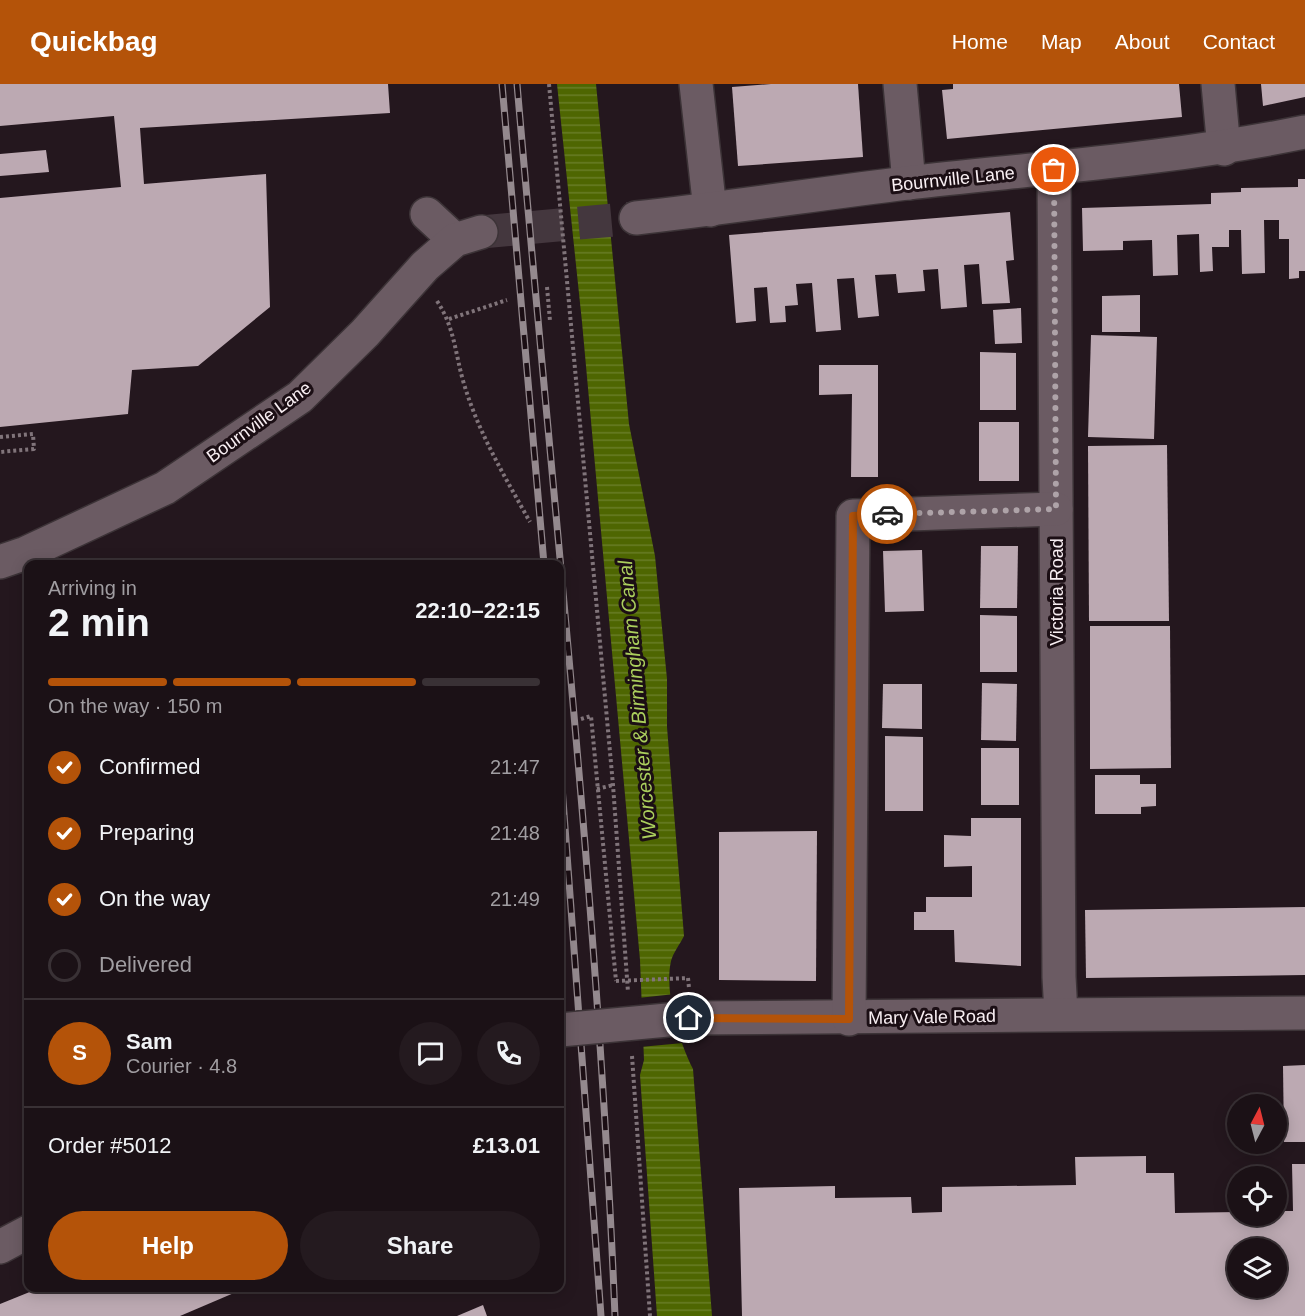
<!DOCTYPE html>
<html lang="en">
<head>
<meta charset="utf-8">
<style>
	:root { --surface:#1b1116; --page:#241a1f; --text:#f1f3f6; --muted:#a09da1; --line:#393135; --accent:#b45309 }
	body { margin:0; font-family:Helvetica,sans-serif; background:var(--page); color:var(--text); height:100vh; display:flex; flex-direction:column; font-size:22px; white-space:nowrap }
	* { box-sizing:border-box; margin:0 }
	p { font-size:20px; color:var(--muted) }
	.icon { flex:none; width:33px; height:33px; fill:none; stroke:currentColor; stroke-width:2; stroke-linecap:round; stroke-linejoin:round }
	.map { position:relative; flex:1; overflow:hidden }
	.details { position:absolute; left:24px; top:476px; width:540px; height:732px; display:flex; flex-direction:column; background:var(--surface); border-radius:12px; box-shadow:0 3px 15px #0003,0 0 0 2px var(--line) }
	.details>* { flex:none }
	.needle { width:39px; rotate:7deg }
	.controls { position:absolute; left:1227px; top:1010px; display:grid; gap:12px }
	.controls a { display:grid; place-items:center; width:60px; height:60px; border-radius:50%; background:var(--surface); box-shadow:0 3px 15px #0003,0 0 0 2px var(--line); font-size:30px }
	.pin { position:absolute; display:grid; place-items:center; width:51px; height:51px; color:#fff; margin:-26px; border:3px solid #fff; border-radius:50%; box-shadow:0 2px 6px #0007 }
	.courier { position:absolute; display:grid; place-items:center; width:60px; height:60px; margin:-30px; border:4px solid #b45309; border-radius:50%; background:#fff; color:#222; box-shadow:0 2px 8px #0007 }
	.overview em { font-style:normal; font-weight:600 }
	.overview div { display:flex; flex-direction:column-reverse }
	.overview { display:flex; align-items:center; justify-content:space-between; height:102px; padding:0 24px }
	h1 { font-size:39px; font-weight:600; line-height:45px }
	.bar { display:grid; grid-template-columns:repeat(4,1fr); gap:9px 6px; align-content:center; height:72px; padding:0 24px }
	.bar i { height:8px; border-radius:4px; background:var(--line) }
	.bar .current { background:var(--accent) }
	.bar p { grid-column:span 4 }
	.line { display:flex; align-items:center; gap:15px; padding:0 24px; border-top:2px solid var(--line) }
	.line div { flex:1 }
	.round { display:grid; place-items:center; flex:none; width:63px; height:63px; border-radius:32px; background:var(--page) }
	ol { padding:0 24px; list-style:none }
	li { display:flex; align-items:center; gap:18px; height:66px }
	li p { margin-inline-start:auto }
	li .icon { padding:6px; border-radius:50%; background:var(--accent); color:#fff; stroke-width:4 }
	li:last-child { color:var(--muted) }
	li i { width:33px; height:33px; border:3px solid var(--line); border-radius:50% }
	.cta { display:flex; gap:12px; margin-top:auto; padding:12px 24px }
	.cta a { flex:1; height:69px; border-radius:36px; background:var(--accent); color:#fff; font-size:24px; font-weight:600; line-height:69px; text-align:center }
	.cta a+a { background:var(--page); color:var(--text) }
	header { display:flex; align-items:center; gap:36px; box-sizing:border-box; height:84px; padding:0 30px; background:var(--accent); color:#fff }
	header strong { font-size:28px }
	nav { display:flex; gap:33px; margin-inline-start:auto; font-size:21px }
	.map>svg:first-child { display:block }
	.water { fill:url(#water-rules) }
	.pier { fill:#24171e }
	.building { fill:#bca9b2; fill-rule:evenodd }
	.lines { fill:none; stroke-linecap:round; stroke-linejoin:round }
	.minor-tunnel { stroke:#44373e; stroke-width:33; stroke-dasharray:33 16; stroke-linecap:butt }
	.minor-casing { stroke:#3c3337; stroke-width:36 }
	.path { stroke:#80747a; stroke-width:4; stroke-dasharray:3 3; stroke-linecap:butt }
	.minor { stroke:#6b5b63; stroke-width:33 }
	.rail-casing { stroke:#94898e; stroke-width:7 }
	.rail { stroke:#1b0e14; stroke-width:4.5; stroke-dasharray:14; stroke-linecap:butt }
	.minor-bridge-casing { stroke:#3c3337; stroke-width:36; stroke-linecap:butt }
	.path-bridge { stroke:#80747a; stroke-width:4; stroke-dasharray:3 3; stroke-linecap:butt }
	.minor-bridge { stroke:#6b5b63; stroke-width:33 }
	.done { stroke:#aea3a8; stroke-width:6; stroke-dasharray:0 10.8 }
	.route { stroke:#b45309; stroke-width:8 }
	.labels { text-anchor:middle; stroke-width:6; stroke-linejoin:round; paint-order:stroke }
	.street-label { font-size:18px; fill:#f8eef2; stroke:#1b0e14 }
	.water-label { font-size:20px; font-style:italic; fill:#abcf5d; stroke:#1b0e14 }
</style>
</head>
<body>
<header>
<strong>Quickbag</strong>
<nav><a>Home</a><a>Map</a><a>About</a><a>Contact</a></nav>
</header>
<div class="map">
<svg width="1305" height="1232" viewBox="0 0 1305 1232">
	<defs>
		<pattern id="water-rules" width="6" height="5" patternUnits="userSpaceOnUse" patternTransform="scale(1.5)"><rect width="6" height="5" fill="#4e6601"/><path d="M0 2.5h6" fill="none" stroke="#687c26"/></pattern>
	</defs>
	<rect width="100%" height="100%" fill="#24171e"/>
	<path class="water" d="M557 0H596L629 340 655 472 667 595V643L684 852C680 860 673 869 671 877 664 908 679 958 693 985L712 1232H657L640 991 644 976 640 876 582 238Z"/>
	<path class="pier" d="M675 910 683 959 640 963 638 914Z"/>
	<g class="building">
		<path d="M0 0H388L390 29 140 44 144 100 266 90 270 223 198 282 132 286 128 330 0 343V114L121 103 114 32 0 42Z"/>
		<path d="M771 0H858L863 73 738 82 732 3Z"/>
		<path d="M953 0H1179L1182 33 947 55 942 6 953 5Z"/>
		<path d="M1261 0H1305V13L1263 22Z"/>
		<path d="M46 66 49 88 0 92V70Z"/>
		<path d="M1298 95H1305V187H1299V194L1289 195V155H1279V136H1264L1265 189 1242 190 1241 146H1229V163H1212L1213 187 1200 188 1199 150 1177 151 1178 191 1153 192 1152 156 1123 157V166L1083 167 1082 124 1211 120V109L1241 108V104L1298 103Z"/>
		<path d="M1010 128 1014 176 1006 177 1010 219 982 220 979 180 964 181 967 223 941 225 938 185 923 186 925 207 898 209 896 190 875 191 879 232 858 234 854 194 837 195 841 246 816 248 812 199 796 200 798 221 785 222 786 238 770 239 767 203 754 204 756 237 736 239 729 151Z"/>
		<path d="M1140 211V248H1102V212Z"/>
		<path d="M1021 224 1022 259 995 260 993 226Z"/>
		<path d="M1091 251 1157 253 1154 355 1088 353Z"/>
		<path d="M980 268 1016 269V326H980Z"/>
		<path d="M819 281H878V393H851L852 310 819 311Z"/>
		<rect x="979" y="338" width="40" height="59"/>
		<path d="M1167 361 1169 537H1089L1088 362Z"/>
		<path d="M981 462H1018L1017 524H980Z"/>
		<path d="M922 466 924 527 885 528 883 467Z"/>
		<path d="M980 531 1017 532V588H980Z"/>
		<path d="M1090 542H1170L1171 684 1090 685Z"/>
		<path d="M982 599 1017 600 1016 657 981 656Z"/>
		<path d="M883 600H922V645L882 644Z"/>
		<path d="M885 652 923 653V727H885Z"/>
		<rect x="981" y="664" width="38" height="57"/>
		<path d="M1095 691H1140V700H1156V722L1141 723V730H1095Z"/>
		<path d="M971 734H1021V882L955 878 954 846H914V828H926V813H972V782L944 783V751L971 752Z"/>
		<path d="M817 747 816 897 719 896V748Z"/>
		<path d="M1305 823V891L1086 894 1085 826Z"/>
		<path d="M1305 981V1058H1284L1283 982Z"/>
		<path d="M1146 1072V1089H1174L1175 1129 1238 1128V1131H1276V1127H1293L1292 1080H1305V1232H742L739 1104 835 1102V1114L911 1113 912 1129 942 1128V1103L1076 1101 1075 1073ZM1238 1164H1276V1203H1238Z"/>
		<path d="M42 1203H248L180 1232H0V1220Z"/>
		<path d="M483 1221 487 1232H457Z"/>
	</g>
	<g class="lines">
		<path class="minor-tunnel" d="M481 148 636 134"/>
		<defs>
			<g id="minor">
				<path d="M696 0 710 126"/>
				<path d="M900 0 909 99"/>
				<path d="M1218 0 1224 65"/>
				<path d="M1054 86 1059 893 1061 930"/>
				<path d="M427 130 455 156"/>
				<path d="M636 134C727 124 817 110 907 99 1041 84 1173 75 1305 48"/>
				<path d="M0 478 26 469 165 404 300 313 365 249 425 182 455 156 481 148"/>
				<path d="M689 934 1305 929"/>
				<path d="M849 935 853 432 1056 425"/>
				<path d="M0 1163 28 1148"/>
			</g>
		</defs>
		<use href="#minor" class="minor-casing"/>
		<g class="path">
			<path d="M549 0 613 701 628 908"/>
			<path d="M547 203 550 237"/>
			<path d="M437 217C455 244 455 270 464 300 479 350 505 393 530 438"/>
			<path d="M449 235 507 216"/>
			<path d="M0 353 33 350 34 365 0 368"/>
			<path d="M581 635 591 632 616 897"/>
			<path d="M597 705 613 701"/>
			<path d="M688 894 689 904"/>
			<path d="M632 972 650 1232"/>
		</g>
		<use href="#minor" class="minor"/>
		<defs>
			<g id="rail">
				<path d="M502 0 544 480"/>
				<path d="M517 0C552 411 598 820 615 1232"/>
				<path d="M560 675 601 1232"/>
			</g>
		</defs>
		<use href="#rail" class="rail-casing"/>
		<use href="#rail" class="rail"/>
		<defs>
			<path id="minor-bridge" d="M560 946 689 934"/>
		</defs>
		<use href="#minor-bridge" class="minor-bridge-casing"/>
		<path class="path-bridge" d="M616 897 688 894"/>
		<use href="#minor-bridge" class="minor-bridge"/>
	</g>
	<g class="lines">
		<path class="done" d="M887 430 1056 425 1054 86"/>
		<path class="route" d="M689 934 849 935 853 432 887 430"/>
	</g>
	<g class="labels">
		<g class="street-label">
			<text transform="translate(953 95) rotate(-6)" y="6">Bournville Lane</text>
			<text transform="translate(259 338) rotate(-36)" y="6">Bournville Lane</text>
			<text transform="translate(1057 508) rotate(-90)" y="6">Victoria Road</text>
			<text transform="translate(932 933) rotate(-1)" y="6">Mary Vale Road</text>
		</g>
		<g class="water-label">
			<text transform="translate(637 616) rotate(-95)" y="7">Worcester &amp; Birmingham Canal</text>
		</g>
	</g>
</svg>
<div class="controls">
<a><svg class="needle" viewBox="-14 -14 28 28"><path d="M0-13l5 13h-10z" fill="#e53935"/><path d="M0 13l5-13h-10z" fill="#a09da1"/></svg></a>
<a><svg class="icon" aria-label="locate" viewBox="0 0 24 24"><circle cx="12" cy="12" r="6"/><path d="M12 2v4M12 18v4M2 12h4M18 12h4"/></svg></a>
<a><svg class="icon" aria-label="layers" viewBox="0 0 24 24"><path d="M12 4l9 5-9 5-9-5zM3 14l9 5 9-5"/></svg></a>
</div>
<div class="pin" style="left:1054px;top:86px;background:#ea580c"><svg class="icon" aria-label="bag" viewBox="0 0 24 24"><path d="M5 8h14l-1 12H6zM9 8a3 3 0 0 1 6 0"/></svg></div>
<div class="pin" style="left:689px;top:934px;background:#1f2937"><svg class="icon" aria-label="home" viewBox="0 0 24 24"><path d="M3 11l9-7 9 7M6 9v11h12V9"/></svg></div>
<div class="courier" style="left:887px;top:430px"><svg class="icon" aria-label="car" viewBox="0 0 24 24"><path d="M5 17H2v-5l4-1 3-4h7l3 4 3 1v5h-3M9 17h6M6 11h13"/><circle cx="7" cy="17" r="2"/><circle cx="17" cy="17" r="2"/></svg></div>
<section class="details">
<div class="overview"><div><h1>2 min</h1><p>Arriving in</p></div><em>22:10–22:15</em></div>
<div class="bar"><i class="current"></i><i class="current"></i><i class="current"></i><i></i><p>On the way · 150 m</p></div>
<ol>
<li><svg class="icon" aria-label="check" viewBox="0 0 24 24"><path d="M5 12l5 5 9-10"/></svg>Confirmed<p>21:47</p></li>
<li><svg class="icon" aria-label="check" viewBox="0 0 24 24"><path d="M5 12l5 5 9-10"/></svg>Preparing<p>21:48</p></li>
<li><svg class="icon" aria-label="check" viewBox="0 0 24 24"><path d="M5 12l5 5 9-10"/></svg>On the way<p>21:49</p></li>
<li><i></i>Delivered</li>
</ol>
<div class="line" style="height:108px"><b class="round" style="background:var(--accent);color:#fff">S</b><div><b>Sam</b><p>Courier · 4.8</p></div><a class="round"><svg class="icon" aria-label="chat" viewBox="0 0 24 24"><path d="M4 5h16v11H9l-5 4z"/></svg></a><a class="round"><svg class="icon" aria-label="phone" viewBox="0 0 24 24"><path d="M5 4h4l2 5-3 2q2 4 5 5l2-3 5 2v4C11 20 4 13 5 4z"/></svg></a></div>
<div class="line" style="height:78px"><div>Order #5012</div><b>£13.01</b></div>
<div class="cta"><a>Help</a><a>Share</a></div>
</section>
</div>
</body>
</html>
